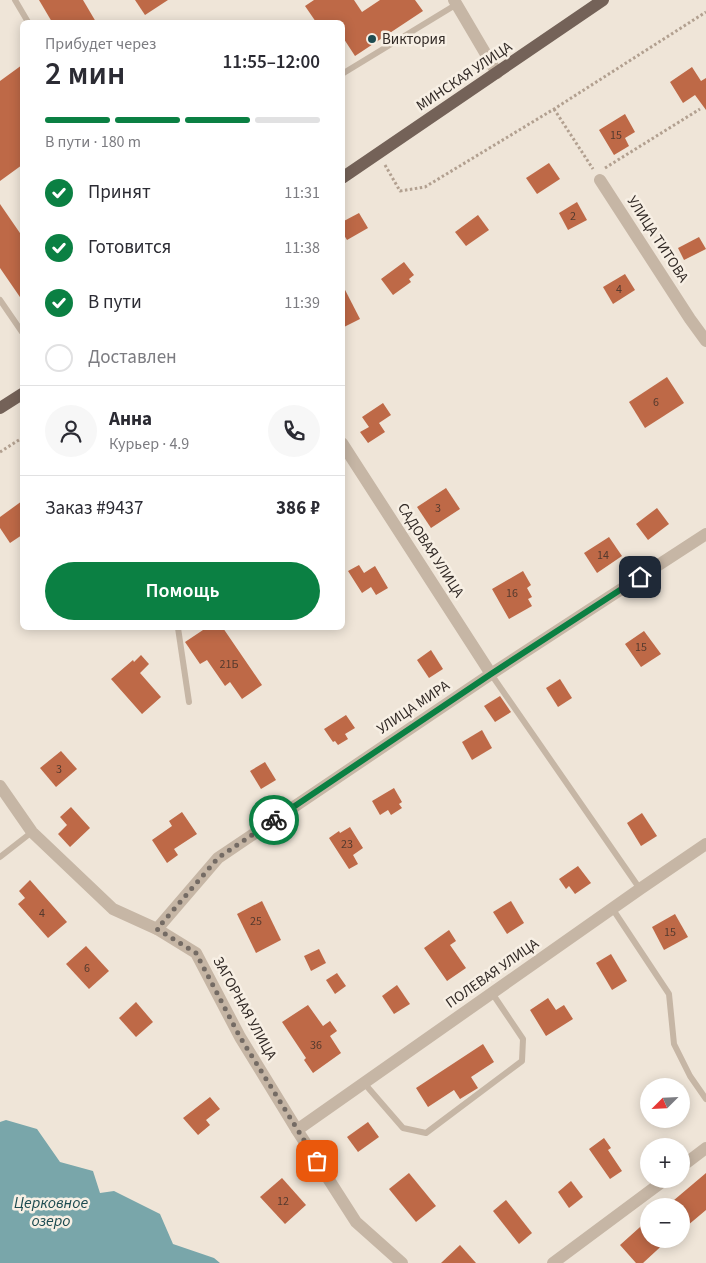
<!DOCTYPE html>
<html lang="ru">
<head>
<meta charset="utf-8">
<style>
	:root { --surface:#fff; --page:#f7f7f7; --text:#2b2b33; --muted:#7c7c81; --line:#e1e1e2; --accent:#0b8043 }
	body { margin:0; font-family:"Source Sans 3",sans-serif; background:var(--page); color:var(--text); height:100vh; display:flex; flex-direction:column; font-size:19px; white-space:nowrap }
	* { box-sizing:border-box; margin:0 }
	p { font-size:16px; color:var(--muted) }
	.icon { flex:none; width:28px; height:28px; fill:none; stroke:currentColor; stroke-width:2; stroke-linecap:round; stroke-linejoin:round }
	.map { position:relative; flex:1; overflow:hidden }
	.details { position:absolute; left:20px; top:20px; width:325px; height:610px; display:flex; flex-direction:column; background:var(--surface); border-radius:8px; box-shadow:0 2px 12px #0003 }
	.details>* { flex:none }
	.needle { width:32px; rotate:246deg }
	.buttons { position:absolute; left:640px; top:1078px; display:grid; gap:10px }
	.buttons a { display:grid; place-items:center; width:50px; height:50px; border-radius:50%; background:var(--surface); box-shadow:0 2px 12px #0003; font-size:25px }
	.pin { position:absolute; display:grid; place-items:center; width:42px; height:42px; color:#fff; margin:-21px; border-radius:10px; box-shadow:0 2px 8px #0006 }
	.courier { position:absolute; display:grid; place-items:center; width:50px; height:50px; margin:-25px; border:4px solid #0b8043; border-radius:50%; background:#fff; color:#222; box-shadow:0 1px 6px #0007 }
	.overview em { font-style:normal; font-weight:600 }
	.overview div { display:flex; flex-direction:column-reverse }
	.overview { display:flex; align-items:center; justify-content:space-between; height:85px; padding:0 25px }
	h1 { font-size:32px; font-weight:600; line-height:38px }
	.bar { display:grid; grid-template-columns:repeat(4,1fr); gap:8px 5px; align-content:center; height:60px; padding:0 25px }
	.bar i { height:6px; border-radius:4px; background:var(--line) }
	.bar .on { background:var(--accent) }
	.bar p { grid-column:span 4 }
	.line { display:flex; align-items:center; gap:12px; padding:0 25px; border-top:1px solid var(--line) }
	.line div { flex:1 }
	.round { display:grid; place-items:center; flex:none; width:52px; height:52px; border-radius:26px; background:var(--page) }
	ol { padding:0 25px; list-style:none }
	li { display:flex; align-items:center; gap:15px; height:55px }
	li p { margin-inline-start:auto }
	li .icon { padding:5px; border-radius:50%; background:var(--accent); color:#fff; stroke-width:4 }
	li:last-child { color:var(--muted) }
	li i { width:28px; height:28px; border:2px solid var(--line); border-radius:50% }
	.action { display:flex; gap:10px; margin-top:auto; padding:10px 25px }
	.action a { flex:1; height:58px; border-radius:30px; background:var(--accent); color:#fff; font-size:20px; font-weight:600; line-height:58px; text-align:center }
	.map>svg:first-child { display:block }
	.water { fill:#79a6aa }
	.building { fill:#be6947 }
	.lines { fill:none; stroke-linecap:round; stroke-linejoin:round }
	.path { stroke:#b2a090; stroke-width:3; stroke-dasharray:2.5 2.5; stroke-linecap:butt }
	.lane { stroke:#c6b6a5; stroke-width:6 }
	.street { stroke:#c6b6a5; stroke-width:12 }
	.primary { stroke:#746258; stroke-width:12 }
	.done { stroke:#746b64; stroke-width:5; stroke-dasharray:0 9 }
	.route { stroke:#0b8043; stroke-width:6 }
	.poi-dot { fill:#1e4c51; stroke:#f7efe4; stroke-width:2 }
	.labels { text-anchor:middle; stroke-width:5; stroke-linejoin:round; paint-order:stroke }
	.number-label { font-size:12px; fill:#553a2e }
	.poi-label { font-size:15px; fill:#322a26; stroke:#f7efe4; text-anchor:start }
	.street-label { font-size:15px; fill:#322a26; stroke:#f7efe4 }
	.water-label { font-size:16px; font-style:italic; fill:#1e4c51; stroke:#f7efe4 }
</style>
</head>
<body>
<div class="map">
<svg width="706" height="1263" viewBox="0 0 706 1263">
	<rect width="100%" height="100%" fill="#efe5d8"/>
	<path class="water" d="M6 1120 37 1129 60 1162 93 1171 100 1193 114 1191 160 1214 173 1244 214 1258 220 1263H0V1122Z"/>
	<g class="building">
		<path d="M39 0H83L96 22H52Z"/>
		<path d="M135 0H168L145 15Z"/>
		<path d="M314 0H354L362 12 380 0H415L423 11 355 56 342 36V22H316L305 6Z"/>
		<path d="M22 65V165L0 181V81Z"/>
		<path d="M692 67 701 81 706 78V110L695 95 683 103 670 82Z"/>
		<path d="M625 114 635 132 625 138 629 146 614 155 599 130Z"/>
		<path d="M549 163 560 179 537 194 526 178Z"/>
		<path d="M577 202 587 220 568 230 559 213Z"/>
		<path d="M0 204 22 236V300L0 268Z"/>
		<path d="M359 213 368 228 347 240 342 232V222Z"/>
		<path d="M478 215 489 230 466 246 455 232Z"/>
		<path d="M699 237 706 249 684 260 678 248Z"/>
		<path d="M404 262 414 275 409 279 411 282 393 295 381 279Z"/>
		<path d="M625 274 635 290 613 304 603 287Z"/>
		<path d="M342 284 360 319 342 328Z"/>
		<path d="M667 377 684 403 645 428 629 402Z"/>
		<path d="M383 403 391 415 379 423 385 432 368 443 360 432 369 427 362 417Z"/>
		<path d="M446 488 460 509 431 528 417 507Z"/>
		<path d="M22 501V535L10 543 0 528V517Z"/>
		<path d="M657 508 669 524 648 540 636 524Z"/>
		<path d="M609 537 622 556 597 573 584 553Z"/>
		<path d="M359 565 364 573 375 566 388 588 376 595 371 587 362 593 348 571Z"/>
		<path d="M523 571 531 585 527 588 532 597 528 599 532 606 509 619 492 589Z"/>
		<path d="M206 628H223L262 685 242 699 230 682 225 686 207 660 200 664 185 642Z"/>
		<path d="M644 631 661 654 641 667 625 644Z"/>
		<path d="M431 650 443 669 429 678 417 660Z"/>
		<path d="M141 655 149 664 140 673 161 697 142 714 111 679 133 660 134 662Z"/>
		<path d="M560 679 572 698 558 707 546 688Z"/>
		<path d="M500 696 511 712 495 722 484 706Z"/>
		<path d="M346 715 355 728 345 734 348 739 338 745 335 741 333 742 324 729Z"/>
		<path d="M482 730 492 748 472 760 462 742Z"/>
		<path d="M61 751 77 769 56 787 40 768Z"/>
		<path d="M265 762 276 780 261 789 250 771Z"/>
		<path d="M394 788 402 802 399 804 402 808 391 815 388 810 380 815 372 801Z"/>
		<path d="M71 807 90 828 70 847 58 834 67 825 60 817Z"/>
		<path d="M182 812 197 834 174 849 178 855 167 863 152 840 172 826 169 821Z"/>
		<path d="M642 813 657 836 641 846 627 823Z"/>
		<path d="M350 827 363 848 353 855 358 864 349 869 329 838 339 831 340 833Z"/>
		<path d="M578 866 591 883 575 894 569 886 566 889 559 879Z"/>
		<path d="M30 880 67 922 48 938 18 904 25 898 19 891Z"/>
		<path d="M262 901 281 940 256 953 237 914Z"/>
		<path d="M511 901 524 923 507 934 493 912Z"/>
		<path d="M675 914 688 937 664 950 652 927Z"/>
		<path d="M449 930 456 941 450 945 466 968 447 981 424 948Z"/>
		<path d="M86 946 109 971 89 989 66 964Z"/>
		<path d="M319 949 326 963 311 971 304 956Z"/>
		<path d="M611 954 627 981 612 990 596 963Z"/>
		<path d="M337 973 346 986 335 994 326 980Z"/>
		<path d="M397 985 410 1004 394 1014 382 996Z"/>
		<path d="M548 998 556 1010 564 1005 573 1019 546 1036 530 1010Z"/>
		<path d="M136 1002 153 1022 136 1037 119 1018Z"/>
		<path d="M308 1005 323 1026 330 1021 337 1031 330 1036 341 1053 313 1073 304 1060 306 1058 282 1022Z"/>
		<path d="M483 1044 494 1062 471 1077 478 1088 460 1099 454 1090 428 1107 416 1088Z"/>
		<path d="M210 1097 220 1109 206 1120 210 1125 198 1135 183 1118Z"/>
		<path d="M368 1122 379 1137 358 1152 347 1137Z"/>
		<path d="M604 1138 611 1148 608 1150 622 1171 610 1179 589 1149Z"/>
		<path d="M409 1173 436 1206 416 1222 389 1189Z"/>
		<path d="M706 1173V1210L681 1231V1206H667Z"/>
		<path d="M282 1178 306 1205 285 1224 260 1197Z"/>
		<path d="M571 1181 583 1197 569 1208 558 1192Z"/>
		<path d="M506 1200 532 1233 519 1244 493 1211Z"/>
		<path d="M649 1219V1239H669L643 1263H636L620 1245Z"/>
		<path d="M460 1245 476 1263H441Z"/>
	</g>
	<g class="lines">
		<g class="path">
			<path d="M554 109 593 169"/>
			<path d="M385 165 400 191 425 187 554 109 706 12"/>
			<path d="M605 168 700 109"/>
			<path d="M0 452 22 438"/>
		</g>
		<g class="lane">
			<path d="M15 0 28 22"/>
			<path d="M342 74 457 4"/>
			<path d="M0 300 22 332"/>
			<path d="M178 628 189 702"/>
			<path d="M491 674 640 889"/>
			<path d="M0 857 32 832"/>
			<path d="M612 908 669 994 674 1044 690 1076 706 1099"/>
			<path d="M364 1083 403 1128 426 1133 522 1061 523 1039 492 993"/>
		</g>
		<g class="street">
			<path d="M454 0 497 73"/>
			<path d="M600 180 690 319 706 341"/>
			<path d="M342 443 491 674"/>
			<path d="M0 786 32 832 113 909 157 929 196 953 240 1037 297 1130 356 1222 402 1263"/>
			<path d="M157 929 218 858 491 674 706 534"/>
			<path d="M297 1130 640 889 706 844"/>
			<path d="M681 1167 706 1148"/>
			<path d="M553 1263 666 1179"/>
		</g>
		<g class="primary">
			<path d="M342 178 603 0"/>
			<path d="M0 408 22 394"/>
		</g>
	</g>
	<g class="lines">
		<path class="done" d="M274 820 218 858 157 929 196 953 240 1037 317 1161"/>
		<path class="route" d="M274 820 491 674 640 577"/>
	</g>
	<circle class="poi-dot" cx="372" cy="39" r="5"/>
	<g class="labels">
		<g class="number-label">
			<text x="616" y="139">15</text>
			<text x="573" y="220">2</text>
			<text x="619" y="293">4</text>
			<text x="656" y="406">6</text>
			<text x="438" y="512">3</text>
			<text x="603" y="559">14</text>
			<text x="512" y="597">16</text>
			<text x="641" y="651">15</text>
			<text x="229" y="668">21Б</text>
			<text x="59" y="773">3</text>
			<text x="347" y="848">23</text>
			<text x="42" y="917">4</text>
			<text x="256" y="925">25</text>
			<text x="670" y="936">15</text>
			<text x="87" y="972">6</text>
			<text x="316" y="1049">36</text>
			<text x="283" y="1205">12</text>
		</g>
		<g class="poi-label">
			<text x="382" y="44">Виктория</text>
		</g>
		<g class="street-label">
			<text transform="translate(464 76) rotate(-34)" y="5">МИНСКАЯ УЛИЦА</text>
			<text transform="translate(658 239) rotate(57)" y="5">УЛИЦА ТИТОВА</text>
			<text transform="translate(431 550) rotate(57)" y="5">САДОВАЯ УЛИЦА</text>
			<text transform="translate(413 707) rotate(-34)" y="5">УЛИЦА МИРА</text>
			<text transform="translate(492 973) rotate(-35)" y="5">ПОЛЕВАЯ УЛИЦА</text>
			<text transform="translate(245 1008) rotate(61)" y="5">ЗАГОРНАЯ УЛИЦА</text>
		</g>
		<g class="water-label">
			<text x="51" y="1208">Церковное<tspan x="51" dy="18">озеро</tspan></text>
		</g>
	</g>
</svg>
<div class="buttons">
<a><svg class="needle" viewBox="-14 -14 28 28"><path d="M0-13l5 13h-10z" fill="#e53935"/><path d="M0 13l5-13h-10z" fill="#7c7c81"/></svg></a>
<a>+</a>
<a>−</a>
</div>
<div class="pin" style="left:317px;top:1161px;background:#ea580c"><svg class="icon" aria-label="bag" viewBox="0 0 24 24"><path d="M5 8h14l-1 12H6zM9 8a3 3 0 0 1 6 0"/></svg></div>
<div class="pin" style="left:640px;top:577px;background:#1f2937"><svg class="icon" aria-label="home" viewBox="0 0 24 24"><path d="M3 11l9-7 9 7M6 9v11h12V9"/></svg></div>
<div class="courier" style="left:274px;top:820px"><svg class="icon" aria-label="bike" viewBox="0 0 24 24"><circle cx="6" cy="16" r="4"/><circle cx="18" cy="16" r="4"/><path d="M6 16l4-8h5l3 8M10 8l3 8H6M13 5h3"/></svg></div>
<section class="details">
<div class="overview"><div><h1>2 мин</h1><p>Прибудет через</p></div><em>11:55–12:00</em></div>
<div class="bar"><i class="on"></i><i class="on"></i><i class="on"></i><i></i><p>В пути · 180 m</p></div>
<ol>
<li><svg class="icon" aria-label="check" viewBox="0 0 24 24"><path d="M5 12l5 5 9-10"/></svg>Принят<p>11:31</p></li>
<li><svg class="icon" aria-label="check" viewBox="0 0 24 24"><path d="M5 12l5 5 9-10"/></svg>Готовится<p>11:38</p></li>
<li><svg class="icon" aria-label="check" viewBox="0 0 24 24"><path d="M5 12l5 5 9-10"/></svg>В пути<p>11:39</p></li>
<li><i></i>Доставлен</li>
</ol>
<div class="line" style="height:90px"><a class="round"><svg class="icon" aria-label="person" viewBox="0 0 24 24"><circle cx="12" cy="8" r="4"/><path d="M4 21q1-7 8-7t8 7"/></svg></a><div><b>Анна</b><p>Курьер · 4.9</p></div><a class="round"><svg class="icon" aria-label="phone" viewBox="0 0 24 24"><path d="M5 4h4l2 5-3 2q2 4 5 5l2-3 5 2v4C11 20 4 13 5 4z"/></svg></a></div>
<div class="line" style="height:65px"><div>Заказ #9437</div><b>386 ₽</b></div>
<div class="action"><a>Помощь</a></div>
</section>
</div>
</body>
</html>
